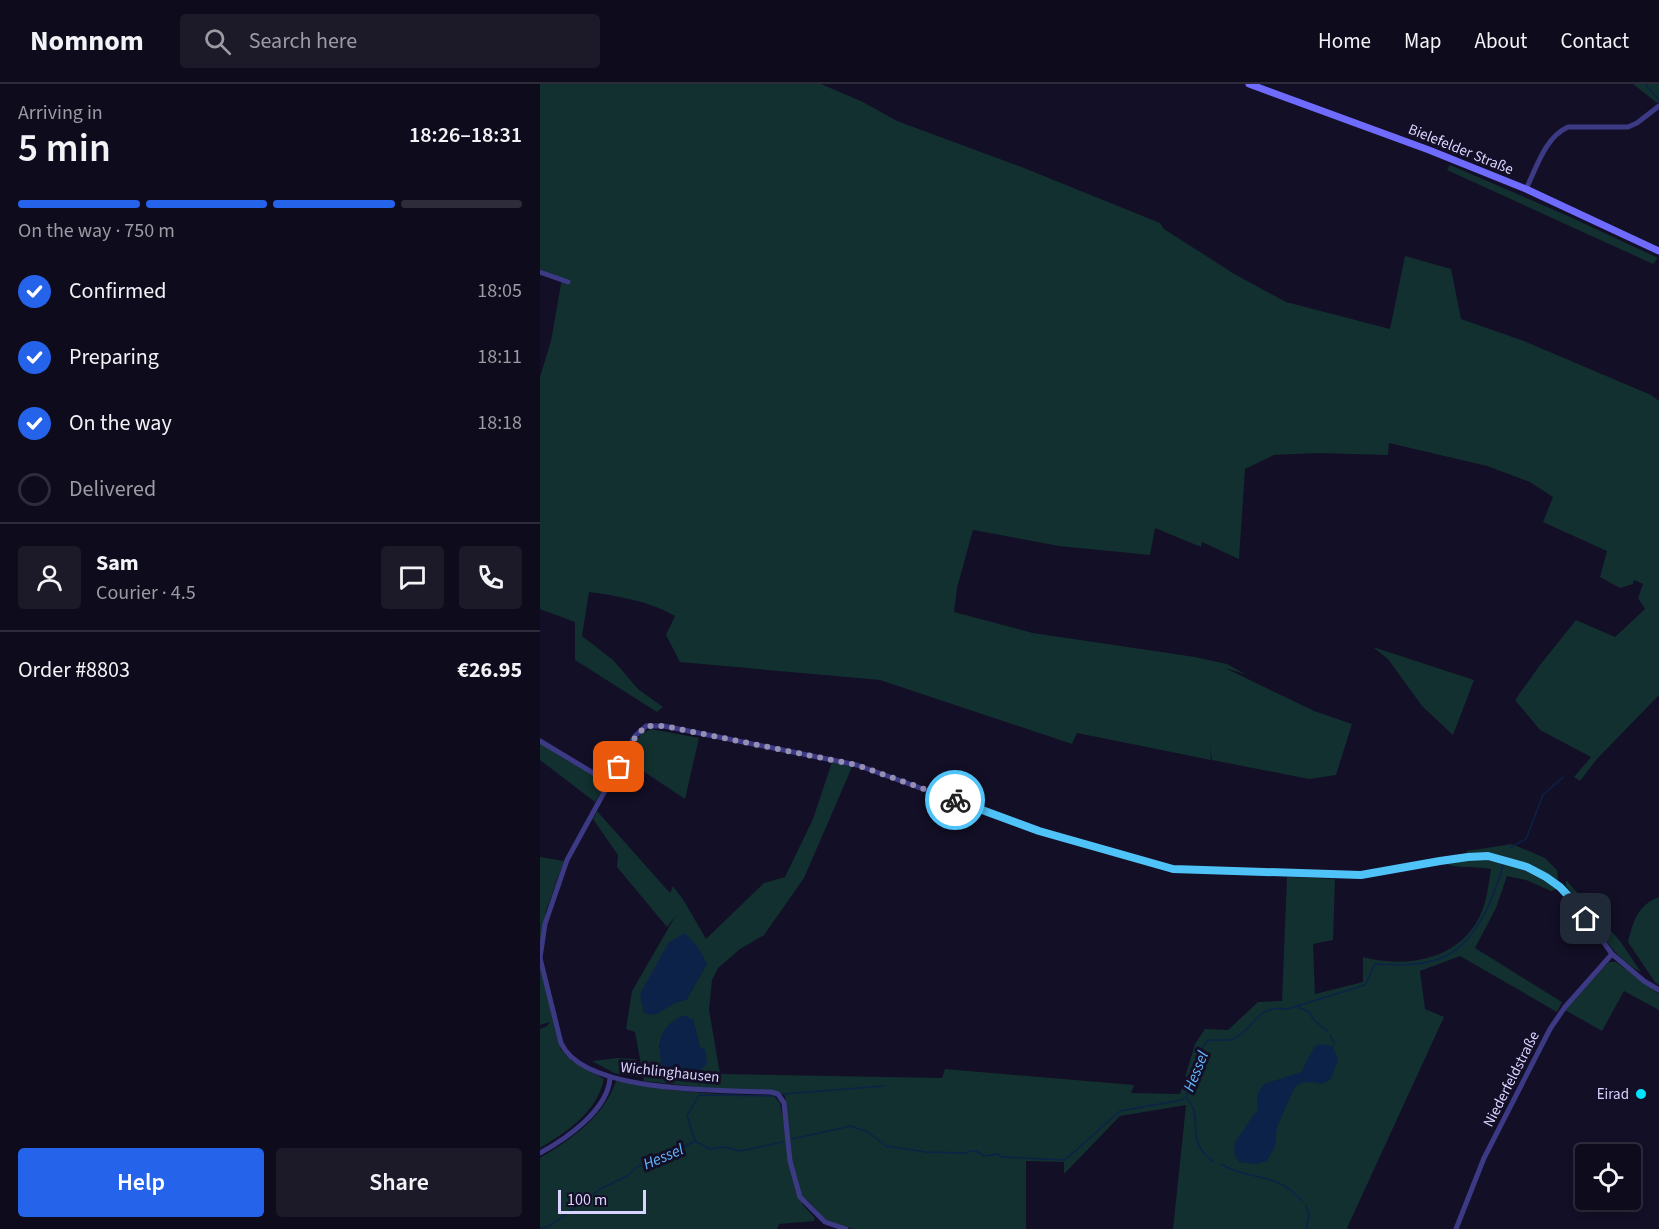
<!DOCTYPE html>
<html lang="en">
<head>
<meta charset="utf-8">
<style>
	:root { --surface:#0e0b1c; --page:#1c1929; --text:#f1f3f6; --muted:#9b9ba3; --line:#2e2b3b; --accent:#2563eb }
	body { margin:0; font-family:"Source Sans 3",sans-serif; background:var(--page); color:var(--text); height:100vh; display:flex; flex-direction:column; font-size:22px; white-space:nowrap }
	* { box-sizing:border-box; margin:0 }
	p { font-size:20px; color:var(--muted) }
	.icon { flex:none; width:33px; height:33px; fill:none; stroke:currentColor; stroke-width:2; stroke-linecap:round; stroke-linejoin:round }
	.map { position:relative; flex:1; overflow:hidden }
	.details { display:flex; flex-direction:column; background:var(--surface); width:540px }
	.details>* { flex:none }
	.buttons { position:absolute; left:1035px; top:1060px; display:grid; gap:12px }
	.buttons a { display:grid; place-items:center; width:66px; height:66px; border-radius:6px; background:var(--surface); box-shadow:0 3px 9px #0003,0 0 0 2px var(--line); font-size:30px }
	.scale { position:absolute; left:18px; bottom:15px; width:88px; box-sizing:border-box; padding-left:6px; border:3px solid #d9d4ff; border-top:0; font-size:16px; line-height:21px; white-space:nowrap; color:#d9d4ff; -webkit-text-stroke:4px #130f26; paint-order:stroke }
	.pin { position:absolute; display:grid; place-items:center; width:51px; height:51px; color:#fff; margin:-26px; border-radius:12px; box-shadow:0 3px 9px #0006 }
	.courier { position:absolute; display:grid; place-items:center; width:60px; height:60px; margin:-30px; border:4px solid #4fc3f7; border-radius:50%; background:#fff; color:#222; box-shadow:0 2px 8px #0007 }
	.summary em { font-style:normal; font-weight:600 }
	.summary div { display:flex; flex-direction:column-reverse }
	.summary { display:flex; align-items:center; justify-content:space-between; height:102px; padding:0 18px }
	h1 { font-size:39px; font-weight:600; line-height:45px }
	.bar { display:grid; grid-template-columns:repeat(4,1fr); gap:9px 6px; align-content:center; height:72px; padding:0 18px }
	.bar i { height:8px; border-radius:4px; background:var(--line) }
	.bar .on { background:var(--accent) }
	.bar p { grid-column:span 4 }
	.line { display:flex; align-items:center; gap:15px; padding:0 18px; border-top:2px solid var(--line) }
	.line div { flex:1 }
	.round { display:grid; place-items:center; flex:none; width:63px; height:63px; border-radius:6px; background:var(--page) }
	ol { padding:0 18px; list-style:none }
	li { display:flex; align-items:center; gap:18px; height:66px }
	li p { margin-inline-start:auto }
	li .icon { padding:6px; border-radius:50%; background:var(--accent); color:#fff; stroke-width:4 }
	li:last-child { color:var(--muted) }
	li i { width:33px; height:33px; border:3px solid var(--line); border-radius:50% }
	.primary-button { display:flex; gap:12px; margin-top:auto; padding:12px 18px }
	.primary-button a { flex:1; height:69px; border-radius:6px; background:var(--accent); color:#fff; font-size:24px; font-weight:600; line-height:69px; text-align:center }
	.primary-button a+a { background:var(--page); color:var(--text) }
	header { display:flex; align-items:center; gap:36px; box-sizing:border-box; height:84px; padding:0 30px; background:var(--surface); border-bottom:2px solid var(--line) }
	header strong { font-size:28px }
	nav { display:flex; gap:33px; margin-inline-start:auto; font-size:21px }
	.search { width:420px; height:54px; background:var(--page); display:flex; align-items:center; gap:15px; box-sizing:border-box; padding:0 21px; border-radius:6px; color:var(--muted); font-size:22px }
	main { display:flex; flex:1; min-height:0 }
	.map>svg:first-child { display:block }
	.green { fill:#12302f; fill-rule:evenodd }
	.water { fill:#0c2248 }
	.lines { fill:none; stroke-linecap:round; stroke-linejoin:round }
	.stream { stroke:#0c2248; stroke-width:1.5 }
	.minor { stroke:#3d3a85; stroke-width:5 }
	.secondary { stroke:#6f6bff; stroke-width:7 }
	.done { stroke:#948fb3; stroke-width:6; stroke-dasharray:0 10.8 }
	.route { stroke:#4fc3f7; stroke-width:8 }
	.poi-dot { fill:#00e5ff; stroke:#130f26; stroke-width:2 }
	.labels { text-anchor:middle; stroke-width:6; stroke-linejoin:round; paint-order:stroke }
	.street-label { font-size:15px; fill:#d9d4ff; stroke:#130f26 }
	.poi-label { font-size:15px; fill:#d9d4ff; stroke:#130f26; text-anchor:end }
	.water-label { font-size:16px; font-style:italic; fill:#62b6ff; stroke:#130f26 }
</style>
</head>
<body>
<header>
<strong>Nomnom</strong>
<div class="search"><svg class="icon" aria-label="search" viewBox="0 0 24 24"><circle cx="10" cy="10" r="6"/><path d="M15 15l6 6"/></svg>Search here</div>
<nav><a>Home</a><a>Map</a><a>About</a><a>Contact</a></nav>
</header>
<main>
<section class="details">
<div class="summary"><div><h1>5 min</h1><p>Arriving in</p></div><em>18:26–18:31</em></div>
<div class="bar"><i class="on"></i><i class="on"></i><i class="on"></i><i></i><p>On the way · 750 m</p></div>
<ol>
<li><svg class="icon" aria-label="check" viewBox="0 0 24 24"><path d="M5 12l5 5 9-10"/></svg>Confirmed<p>18:05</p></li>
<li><svg class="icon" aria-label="check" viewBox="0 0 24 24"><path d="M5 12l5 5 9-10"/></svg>Preparing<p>18:11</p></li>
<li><svg class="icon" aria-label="check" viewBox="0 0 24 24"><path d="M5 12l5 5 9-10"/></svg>On the way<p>18:18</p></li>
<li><i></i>Delivered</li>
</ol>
<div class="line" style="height:108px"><a class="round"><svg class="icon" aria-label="person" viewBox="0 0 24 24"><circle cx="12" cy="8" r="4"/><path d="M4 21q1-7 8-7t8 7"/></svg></a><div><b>Sam</b><p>Courier · 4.5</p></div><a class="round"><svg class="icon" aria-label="chat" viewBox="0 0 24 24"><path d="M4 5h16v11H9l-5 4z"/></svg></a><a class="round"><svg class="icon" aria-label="phone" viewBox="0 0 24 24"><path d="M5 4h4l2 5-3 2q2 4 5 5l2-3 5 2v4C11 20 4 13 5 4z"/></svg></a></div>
<div class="line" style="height:78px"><div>Order #8803</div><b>€26.95</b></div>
<div class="primary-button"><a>Help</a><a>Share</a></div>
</section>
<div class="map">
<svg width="1119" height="1145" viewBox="0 0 1119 1145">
	<rect width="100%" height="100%" fill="#130f26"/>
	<g class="green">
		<path d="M0 0H281L323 18 357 37 484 84 620 139 624 145 696 191 746 218 850 245 865 172 911 185 921 235 984 257 1111 311 1119 317V611L1057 675 1040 697 1034 693 1051 673 1000 646 975 616 1000 581 1036 536 1075 553 1105 525 1098 514 1103 500 1094 496 1093 500 1080 504 1060 493 1067 467 1003 438 1013 413 990 398 947 382 849 359 848 371 777 369 734 371 705 385 699 475 662 458 661 463 615 444 610 471 519 462 433 446 417 504 414 528 493 549 655 573 687 580 705 590 685 584 774 627 812 640 796 691 769 695 672 676 670 663 671 676 537 649 532 660 340 596 140 578 126 551 135 532C109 517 78 512 49 508L42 552 73 576 98 605 123 623 117 628 35 576V538L0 525V293L11 257 22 194 0 185Z"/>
		<path d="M1093 0H1119V18L1117 19Z"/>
		<path d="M910 81 1026 131 1118 174 1113 180 907 86Z"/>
		<path d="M833 563 934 596 913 651 882 622 848 575Z"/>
		<path d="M111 645 159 654 145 715 106 689 84 677 101 650Z"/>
		<path d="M0 659 67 699 55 718 0 676Z"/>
		<path d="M292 678 312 683 264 794 224 851 200 865 178 884 172 896 169 926 180 990 402 994 405 985 594 1001 591 1009 640 1010 655 960 665 945 688 946 718 918 742 917 747 793 795 795 793 856 773 860 775 910 823 898V873C872 886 930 873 945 818 948 808 949 796 951 785 936 782 916 785 903 779 953 771 974 778 1018 805L1011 807 986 796 967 792 956 824 935 864 1022 918 1017 928 920 872 880 887 885 925 904 933 807 1144 810 1145H633L646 1021 580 1032 524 1090V1078L486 1077V1145H313L286 1136 267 1116 262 1120 275 1134 274 1137 239 1140 237 1145H0V1074C30 1056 65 1032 76 997 128 1009 181 1010 234 1012L240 1019 246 1051H249L245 1012 239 1008 167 1004 104 997 95 948 86 945 92 907 136 831 127 843 77 783 78 771 53 735 57 727 130 809 133 802 144 817 166 855 224 799 245 793 273 735ZM167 879 147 915 135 919ZM153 936 160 964H119L122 950Z"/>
		<path d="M972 760 1005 774 1017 786 1018 797C987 777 963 771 927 769V767Z"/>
		<path d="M0 773 24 777 6 827 0 857Z"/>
		<path d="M1026 796 1080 857 1101 888C1070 874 1049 827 1026 802Z"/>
		<path d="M1119 813V901L1115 898 1088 858C1093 837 1098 821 1119 813Z"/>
		<path d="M1069 878H1076L1119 910V926L1084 907 1062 947 1025 926Z"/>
		<path d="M0 883 21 966 32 977 64 995C57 1028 27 1048 0 1064V945L7 942 10 938 0 941Z"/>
		<path d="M78 974 96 975 99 993 74 989 52 977Z"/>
	</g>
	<g class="water">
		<path d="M145 849 156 861 167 879 147 915 135 919 115 931 104 929 100 910 129 858Z"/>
		<path d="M144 931 153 936 160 964 165 965 167 980 159 987 122 985C118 958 117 944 144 931Z"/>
		<path d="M784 960 793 963 798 975 791 995 782 1000C772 998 763 996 755 1003L737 1043 735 1062 727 1077 715 1080 699 1078 694 1069 695 1058 717 1026V1010L724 1000 761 988 775 962Z"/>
	</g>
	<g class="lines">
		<g class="stream">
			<path d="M1105 0 1119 16"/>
			<path d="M970 764 986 755 1003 711 1023 693"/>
			<path d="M758 921 759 924 768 927 774 936 787 947"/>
			<path d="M790 951 794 959 793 963"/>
			<path d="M152 987 157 994 158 998"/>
			<path d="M244 1010 344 1002"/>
			<path d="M647 1014C665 1035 643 1057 674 1078"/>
			<path d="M252 1055 311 1042 328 1048 346 1062 386 1068 426 1069 431 1067H436L444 1072 457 1070 462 1073 525 1076 580 1027 642 1016 646 1013 663 963 667 957C676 954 687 959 695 954 718 942 714 921 747 925L825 901 835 880C856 881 879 882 899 875 937 861 954 813 964 778"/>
			<path d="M155 1056 147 1032 159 1011 235 1012"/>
			<path d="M681 1080C711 1098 735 1086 762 1117"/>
			<path d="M766 1122 769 1130 766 1145"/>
			<path d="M0 1145 11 1141 60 1105 87 1092 98 1082C119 1082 137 1065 155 1057L170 1065 184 1063 201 1067 243 1058"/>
		</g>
		<g class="minor">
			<path d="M986 105C996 85 1005 53 1028 43H1088L1097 39 1119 22"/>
			<path d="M0 188 28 198"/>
			<path d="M0 657 70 699"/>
			<path d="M0 1069C26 1055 68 1026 70 994"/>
			<path d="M306 1145 285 1138 260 1113 250 1077 244 1019 238 1010 231 1008C181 1006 44 1010 21 959L0 874 5 840 27 776 95 652 106 642H124L317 681 499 747 633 785 821 791 929 773H948L968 776 987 783 1020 803 1034 817 1072 870 1104 897 1119 906"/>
			<path d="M916 1145 944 1074 1010 945 1025 923 1072 870"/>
		</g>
		<path class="secondary" d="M709 0 889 66 986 105 1119 167"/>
	</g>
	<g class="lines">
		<path class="done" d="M79 683 96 652 106 642H124L317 681 415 716"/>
		<path class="route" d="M415 716 499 747 633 785 821 791 900 777 928 773 948 772 987 783 1006 793 1020 803 1034 818 1046 835"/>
	</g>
	<circle class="poi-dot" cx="1101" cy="1010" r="6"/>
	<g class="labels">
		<g class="street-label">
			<text transform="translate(921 65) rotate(22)" y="5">Bielefelder Straße</text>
			<text transform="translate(130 988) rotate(6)" y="5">Wichlinghausen</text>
			<text transform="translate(971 995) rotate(-63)" y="5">Niederfeldstraße</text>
		</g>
		<g class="poi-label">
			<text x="1089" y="1015">Eirad</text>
		</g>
		<g class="water-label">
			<text transform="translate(655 987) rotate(-68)" y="6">Hessel</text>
			<text transform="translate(123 1072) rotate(-23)" y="6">Hessel</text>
		</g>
	</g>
</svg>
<div class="buttons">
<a><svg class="icon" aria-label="locate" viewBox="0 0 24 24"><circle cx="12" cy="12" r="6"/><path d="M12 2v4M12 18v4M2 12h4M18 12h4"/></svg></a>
</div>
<div class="scale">100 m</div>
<div class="pin" style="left:79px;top:683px;background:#ea580c"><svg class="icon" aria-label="bag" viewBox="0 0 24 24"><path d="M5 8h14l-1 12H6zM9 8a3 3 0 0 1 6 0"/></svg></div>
<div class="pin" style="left:1046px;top:835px;background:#1f2937"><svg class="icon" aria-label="home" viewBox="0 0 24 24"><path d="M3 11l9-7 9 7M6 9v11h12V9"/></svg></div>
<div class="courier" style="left:415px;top:716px"><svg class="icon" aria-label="bike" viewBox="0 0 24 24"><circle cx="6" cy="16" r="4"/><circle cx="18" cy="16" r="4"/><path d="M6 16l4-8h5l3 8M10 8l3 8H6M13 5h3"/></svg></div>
</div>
</main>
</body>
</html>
